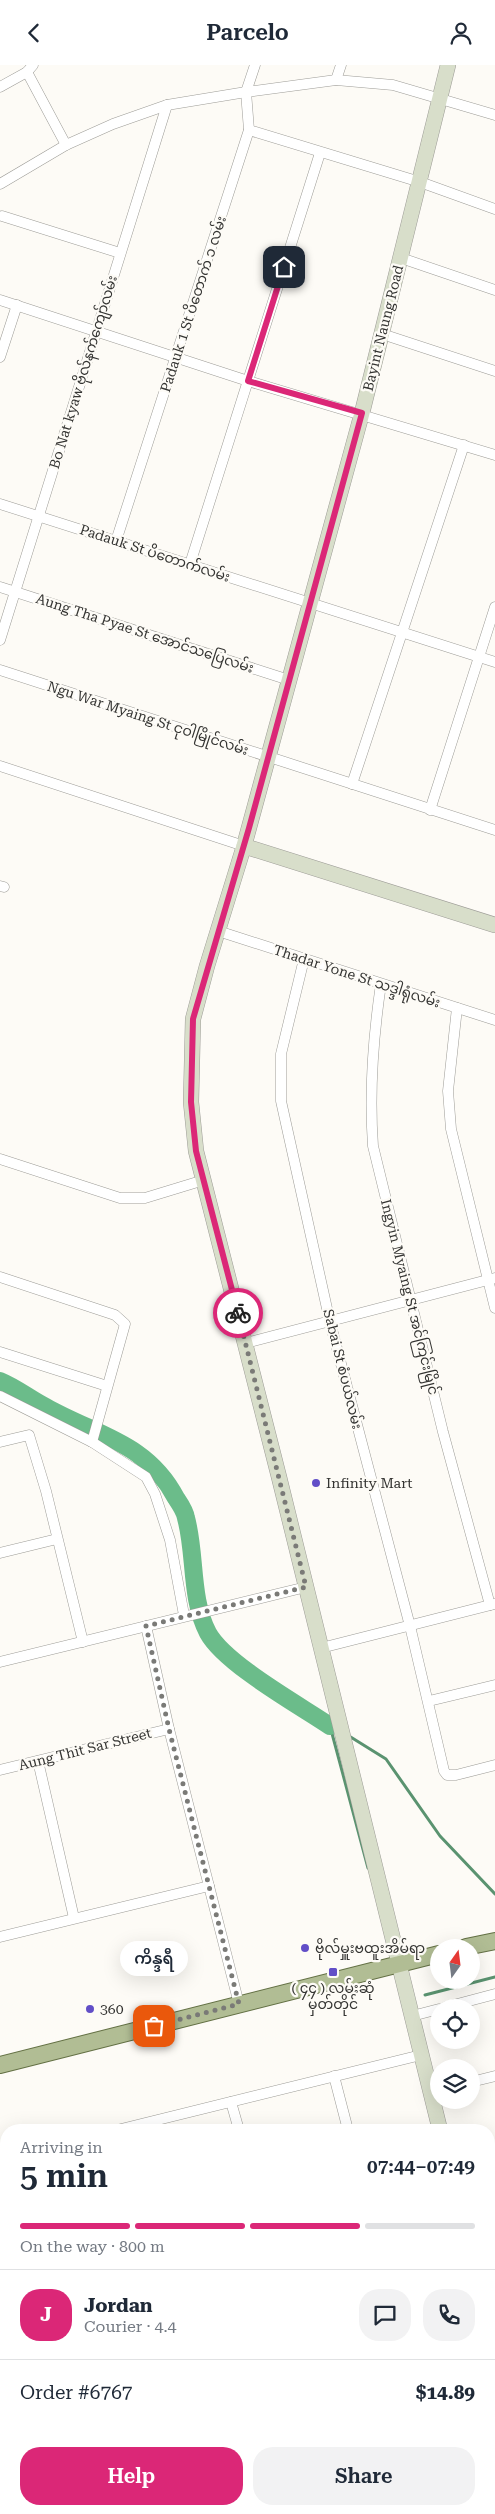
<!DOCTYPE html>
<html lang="en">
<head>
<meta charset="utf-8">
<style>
	:root { --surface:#fff; --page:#f2f2f3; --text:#1f2937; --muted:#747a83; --line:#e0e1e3; --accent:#db2777 }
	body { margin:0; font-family:"Roboto Serif","Noto Sans Myanmar",serif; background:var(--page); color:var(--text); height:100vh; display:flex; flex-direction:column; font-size:19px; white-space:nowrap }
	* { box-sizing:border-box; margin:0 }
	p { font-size:16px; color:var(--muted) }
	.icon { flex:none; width:28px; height:28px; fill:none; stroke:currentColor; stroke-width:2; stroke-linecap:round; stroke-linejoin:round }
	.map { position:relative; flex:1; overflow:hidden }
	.side { position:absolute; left:0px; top:2059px; width:495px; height:391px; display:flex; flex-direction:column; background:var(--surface); border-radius:20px 20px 0 0; box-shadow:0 5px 20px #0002 }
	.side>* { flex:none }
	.needle { width:32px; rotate:14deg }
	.tools { position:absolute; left:430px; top:1874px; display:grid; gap:10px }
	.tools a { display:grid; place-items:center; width:50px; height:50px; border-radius:50%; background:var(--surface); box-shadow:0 5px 20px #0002; font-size:25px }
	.pin { position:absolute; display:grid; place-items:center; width:42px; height:42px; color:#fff; margin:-21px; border-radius:10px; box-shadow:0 2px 8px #0006 }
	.courier { position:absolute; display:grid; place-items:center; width:50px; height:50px; margin:-25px; border:4px solid #db2777; border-radius:50%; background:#fff; color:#222; box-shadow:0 1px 6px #0007 }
	.bubble { position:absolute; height:35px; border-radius:18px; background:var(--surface); box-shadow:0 5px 20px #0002; font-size:16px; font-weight:600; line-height:35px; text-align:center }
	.overview em { font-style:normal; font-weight:600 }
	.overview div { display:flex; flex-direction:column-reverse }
	.overview { display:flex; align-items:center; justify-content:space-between; height:85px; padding:0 20px }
	h1 { font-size:32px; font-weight:600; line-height:38px }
	.bar { display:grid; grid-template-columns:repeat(4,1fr); gap:8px 5px; align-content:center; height:60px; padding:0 20px }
	.bar i { height:6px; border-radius:4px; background:var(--line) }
	.bar .current { background:var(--accent) }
	.bar p { grid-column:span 4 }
	.line { display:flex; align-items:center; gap:12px; padding:0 20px; border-top:1px solid var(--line) }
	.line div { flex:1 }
	.round { display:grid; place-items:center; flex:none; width:52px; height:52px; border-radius:20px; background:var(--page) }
	.action { display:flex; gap:10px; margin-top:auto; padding:10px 20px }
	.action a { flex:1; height:58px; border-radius:20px; background:var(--accent); color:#fff; font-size:20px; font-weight:600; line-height:58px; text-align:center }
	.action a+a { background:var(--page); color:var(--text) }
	header { display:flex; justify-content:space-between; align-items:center; height:65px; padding:0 20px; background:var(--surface); font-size:22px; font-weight:600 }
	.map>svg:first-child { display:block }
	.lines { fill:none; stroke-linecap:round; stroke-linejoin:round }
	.stream { stroke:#5a9370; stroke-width:3 }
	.river { stroke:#6bbc8a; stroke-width:18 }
	.street-casing { stroke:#9d9c97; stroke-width:11 }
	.secondary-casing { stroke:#9d9c97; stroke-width:16 }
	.primary-casing { stroke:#637044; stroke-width:18 }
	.street { stroke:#fff; stroke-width:10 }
	.secondary { stroke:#d8deca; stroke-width:15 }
	.primary { stroke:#b1bd94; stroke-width:16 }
	.done { stroke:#7a7a77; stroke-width:5; stroke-dasharray:0 9 }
	.route { stroke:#db2777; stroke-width:6 }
	.poi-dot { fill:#614ec7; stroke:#fdfbf6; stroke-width:2 }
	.labels { text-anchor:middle; stroke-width:4.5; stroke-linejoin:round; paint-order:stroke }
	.street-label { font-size:14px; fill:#343432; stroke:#fdfbf6 }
	.poi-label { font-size:14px; fill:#343432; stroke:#fdfbf6; text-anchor:start }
</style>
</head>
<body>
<header><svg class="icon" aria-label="back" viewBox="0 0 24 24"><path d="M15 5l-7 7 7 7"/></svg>Parcelo<svg class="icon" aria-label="person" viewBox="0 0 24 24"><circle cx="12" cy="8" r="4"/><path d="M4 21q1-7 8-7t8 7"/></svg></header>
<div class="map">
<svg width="495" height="2449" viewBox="0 0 495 2449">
	<rect width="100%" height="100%" fill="#fdfbf6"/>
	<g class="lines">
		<g class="stream">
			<path d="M330 1661 368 1803"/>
			<path d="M349 1671 386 1694 440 1771 495 1829"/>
			<path d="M425 1930 495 1912"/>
		</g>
		<path class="river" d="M0 1316C17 1323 30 1334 46 1342 95 1370 147 1377 176 1433 180 1439 185 1446 186 1453 196 1489 190 1534 208 1568 225 1599 299 1640 330 1661"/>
		<defs>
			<g id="street">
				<path d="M27 7 66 80"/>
				<path d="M336 15 341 0"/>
				<path d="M0 22 27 7 33 0"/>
				<path d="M249 65 420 117 495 144"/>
				<path d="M0 119 66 80 113 59 167 40 246 27 336 15 393 20 495 50"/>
				<path d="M2 151 120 188"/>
				<path d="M401 193 495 225"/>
				<path d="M0 235 248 316 495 390"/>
				<path d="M382 269 495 306"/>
				<path d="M0 292 17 240"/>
				<path d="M0 439 495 597"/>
				<path d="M116 476 249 65 246 27 255 0"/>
				<path d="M190 499 320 88"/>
				<path d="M0 522 289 615"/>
				<path d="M0 575 167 40"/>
				<path d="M0 605 495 765"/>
				<path d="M0 701 244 781"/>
				<path d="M352 719 464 380"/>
				<path d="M430 745 495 542"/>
				<path d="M0 821 4 822"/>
				<path d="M218 866 495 955"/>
				<path d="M304 894 281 989V1036L330 1257 410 1561 444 1706 447 1710H456L495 1700"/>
				<path d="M381 919C373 973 369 1026 373 1081L443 1367 490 1540"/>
				<path d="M457 943 448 1026 451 1064 495 1243"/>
				<path d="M0 1094 120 1133H145L204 1115"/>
				<path d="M0 1212 115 1250 125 1259 92 1377"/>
				<path d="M246 1278 495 1213"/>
				<path d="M0 1287 107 1321"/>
				<path d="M0 1331 92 1377 146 1412 155 1429 170 1475 184 1550"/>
				<path d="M0 1377 29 1370 46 1426 83 1577"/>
				<path d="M0 1488 57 1474"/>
				<path d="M146 1561 169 1664 239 1939"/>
				<path d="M321 1583 494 1539"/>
				<path d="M0 1597 306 1522"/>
				<path d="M429 1636 495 1620"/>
				<path d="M38 1696 74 1853"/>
				<path d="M0 1705 169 1664"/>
				<path d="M0 1872 209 1821"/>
				<path d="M446 1942 495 1929"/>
				<path d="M412 1951 439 1944"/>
				<path d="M334 2011 348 2065"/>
				<path d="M471 2017 495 2011"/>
				<path d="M231 2037 239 2065"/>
				<path d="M117 2065 421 1990"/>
				<path d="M0 2094 6 2092"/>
				<path d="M489 2377 495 2375"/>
				<path d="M0 2411 6 2410"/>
				<path d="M94 2444 95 2449"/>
				<path d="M444 2444 445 2449"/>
				<path d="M203 2449 224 2444"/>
			</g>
			<g id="secondary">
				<path d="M244 781 495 860"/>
				<path d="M440 2065 279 1412 196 1086 191 1037 193 954 207 901 244 781 362 348 448 0"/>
				<path d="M489 2253 495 2277"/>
			</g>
			<g id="primary">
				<path d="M466 1882 495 1876"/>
				<path d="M0 2000 439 1889"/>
			</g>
		</defs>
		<use href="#street" class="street-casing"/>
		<use href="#secondary" class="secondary-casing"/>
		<use href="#primary" class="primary-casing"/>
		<use href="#street" class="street"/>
		<use href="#secondary" class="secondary"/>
		<use href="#primary" class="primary"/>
	</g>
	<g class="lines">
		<path class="done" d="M154 1961 239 1939 169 1664 146 1561 306 1522 238 1248"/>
		<path class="route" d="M238 1248 196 1086 191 1037 193 954 249 763 362 348 248 316 284 202"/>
	</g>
	<g class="poi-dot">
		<circle cx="316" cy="1418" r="5"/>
		<circle cx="305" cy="1883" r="5"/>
		<rect x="328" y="1902" width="10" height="10" rx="2.5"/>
		<circle cx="90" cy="1944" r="5"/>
	</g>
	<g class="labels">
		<g class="street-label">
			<text transform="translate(193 239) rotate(-72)" y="5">Padauk 1 St ပိတောက် ၁ လမ်း</text>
			<text transform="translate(383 263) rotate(-76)" y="5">Bayint Naung Road</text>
			<text transform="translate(83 307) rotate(-73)" y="5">Bo Nat kyaw ဗိုလ်နက်ကျော်လမ်း</text>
			<text transform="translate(155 488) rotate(18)" y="5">Padauk St ပိတောက်လမ်း</text>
			<text transform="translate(145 568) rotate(18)" y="5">Aung Tha Pyae St အောင်သပြေလမ်း</text>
			<text transform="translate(148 653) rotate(18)" y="5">Ngu War Myaing St ငုဝါမြိုင်လမ်း</text>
			<text transform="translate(357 911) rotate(18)" y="5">Thadar Yone St သဒ္ဒါရုံလမ်း</text>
			<text transform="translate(410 1232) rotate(76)" y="5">Ingyin Myaing St အင်ကြင်းမြိုင်</text>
			<text transform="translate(343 1304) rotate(76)" y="5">Sabai St စံပယ်လမ်း</text>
			<text transform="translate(85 1684) rotate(-14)" y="5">Aung Thit Sar Street</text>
		</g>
		<g class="poi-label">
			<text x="326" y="1423">Infinity Mart</text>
			<text x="315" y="1888">ဗိုလ်မှူးဗထူးအိမ်ရာ</text>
			<text x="333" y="1928" text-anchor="middle">( ၄၄ ) လမ်းဆုံ<tspan x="333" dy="16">မှတ်တိုင်</tspan></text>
			<text x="100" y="1949">360</text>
		</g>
	</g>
</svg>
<div class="tools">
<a><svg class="needle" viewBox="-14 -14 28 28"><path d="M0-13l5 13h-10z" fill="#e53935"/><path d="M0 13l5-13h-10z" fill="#747a83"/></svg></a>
<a><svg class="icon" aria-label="locate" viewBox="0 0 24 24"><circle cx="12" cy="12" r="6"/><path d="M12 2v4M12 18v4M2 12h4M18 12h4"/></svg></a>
<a><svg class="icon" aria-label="layers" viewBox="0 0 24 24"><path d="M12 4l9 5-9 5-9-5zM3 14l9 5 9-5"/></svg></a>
</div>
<div class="pin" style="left:154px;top:1961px;background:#ea580c"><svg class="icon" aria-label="bag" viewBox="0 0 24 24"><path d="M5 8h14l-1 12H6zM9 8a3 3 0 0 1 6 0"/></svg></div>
<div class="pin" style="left:284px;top:202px;background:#1f2937"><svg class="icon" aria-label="home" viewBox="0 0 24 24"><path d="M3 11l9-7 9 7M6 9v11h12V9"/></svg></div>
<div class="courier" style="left:238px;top:1248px"><svg class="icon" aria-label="bike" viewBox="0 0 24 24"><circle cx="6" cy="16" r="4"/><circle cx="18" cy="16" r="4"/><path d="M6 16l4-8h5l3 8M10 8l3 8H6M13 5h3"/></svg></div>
<div class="bubble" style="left:120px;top:1876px;width:68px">ကိန္ဒရီ</div>
<section class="side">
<div class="overview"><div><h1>5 min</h1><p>Arriving in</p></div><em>07:44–07:49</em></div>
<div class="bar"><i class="current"></i><i class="current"></i><i class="current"></i><i></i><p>On the way · 800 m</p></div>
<div class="line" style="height:90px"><b class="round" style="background:var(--accent);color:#fff">J</b><div><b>Jordan</b><p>Courier · 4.4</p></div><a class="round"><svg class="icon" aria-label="chat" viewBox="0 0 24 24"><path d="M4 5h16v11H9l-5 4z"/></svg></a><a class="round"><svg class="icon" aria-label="phone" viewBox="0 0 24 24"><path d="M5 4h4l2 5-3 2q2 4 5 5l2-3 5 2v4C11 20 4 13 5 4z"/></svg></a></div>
<div class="line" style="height:65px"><div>Order #6767</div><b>$14.89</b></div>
<div class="action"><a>Help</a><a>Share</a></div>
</section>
</div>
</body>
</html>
